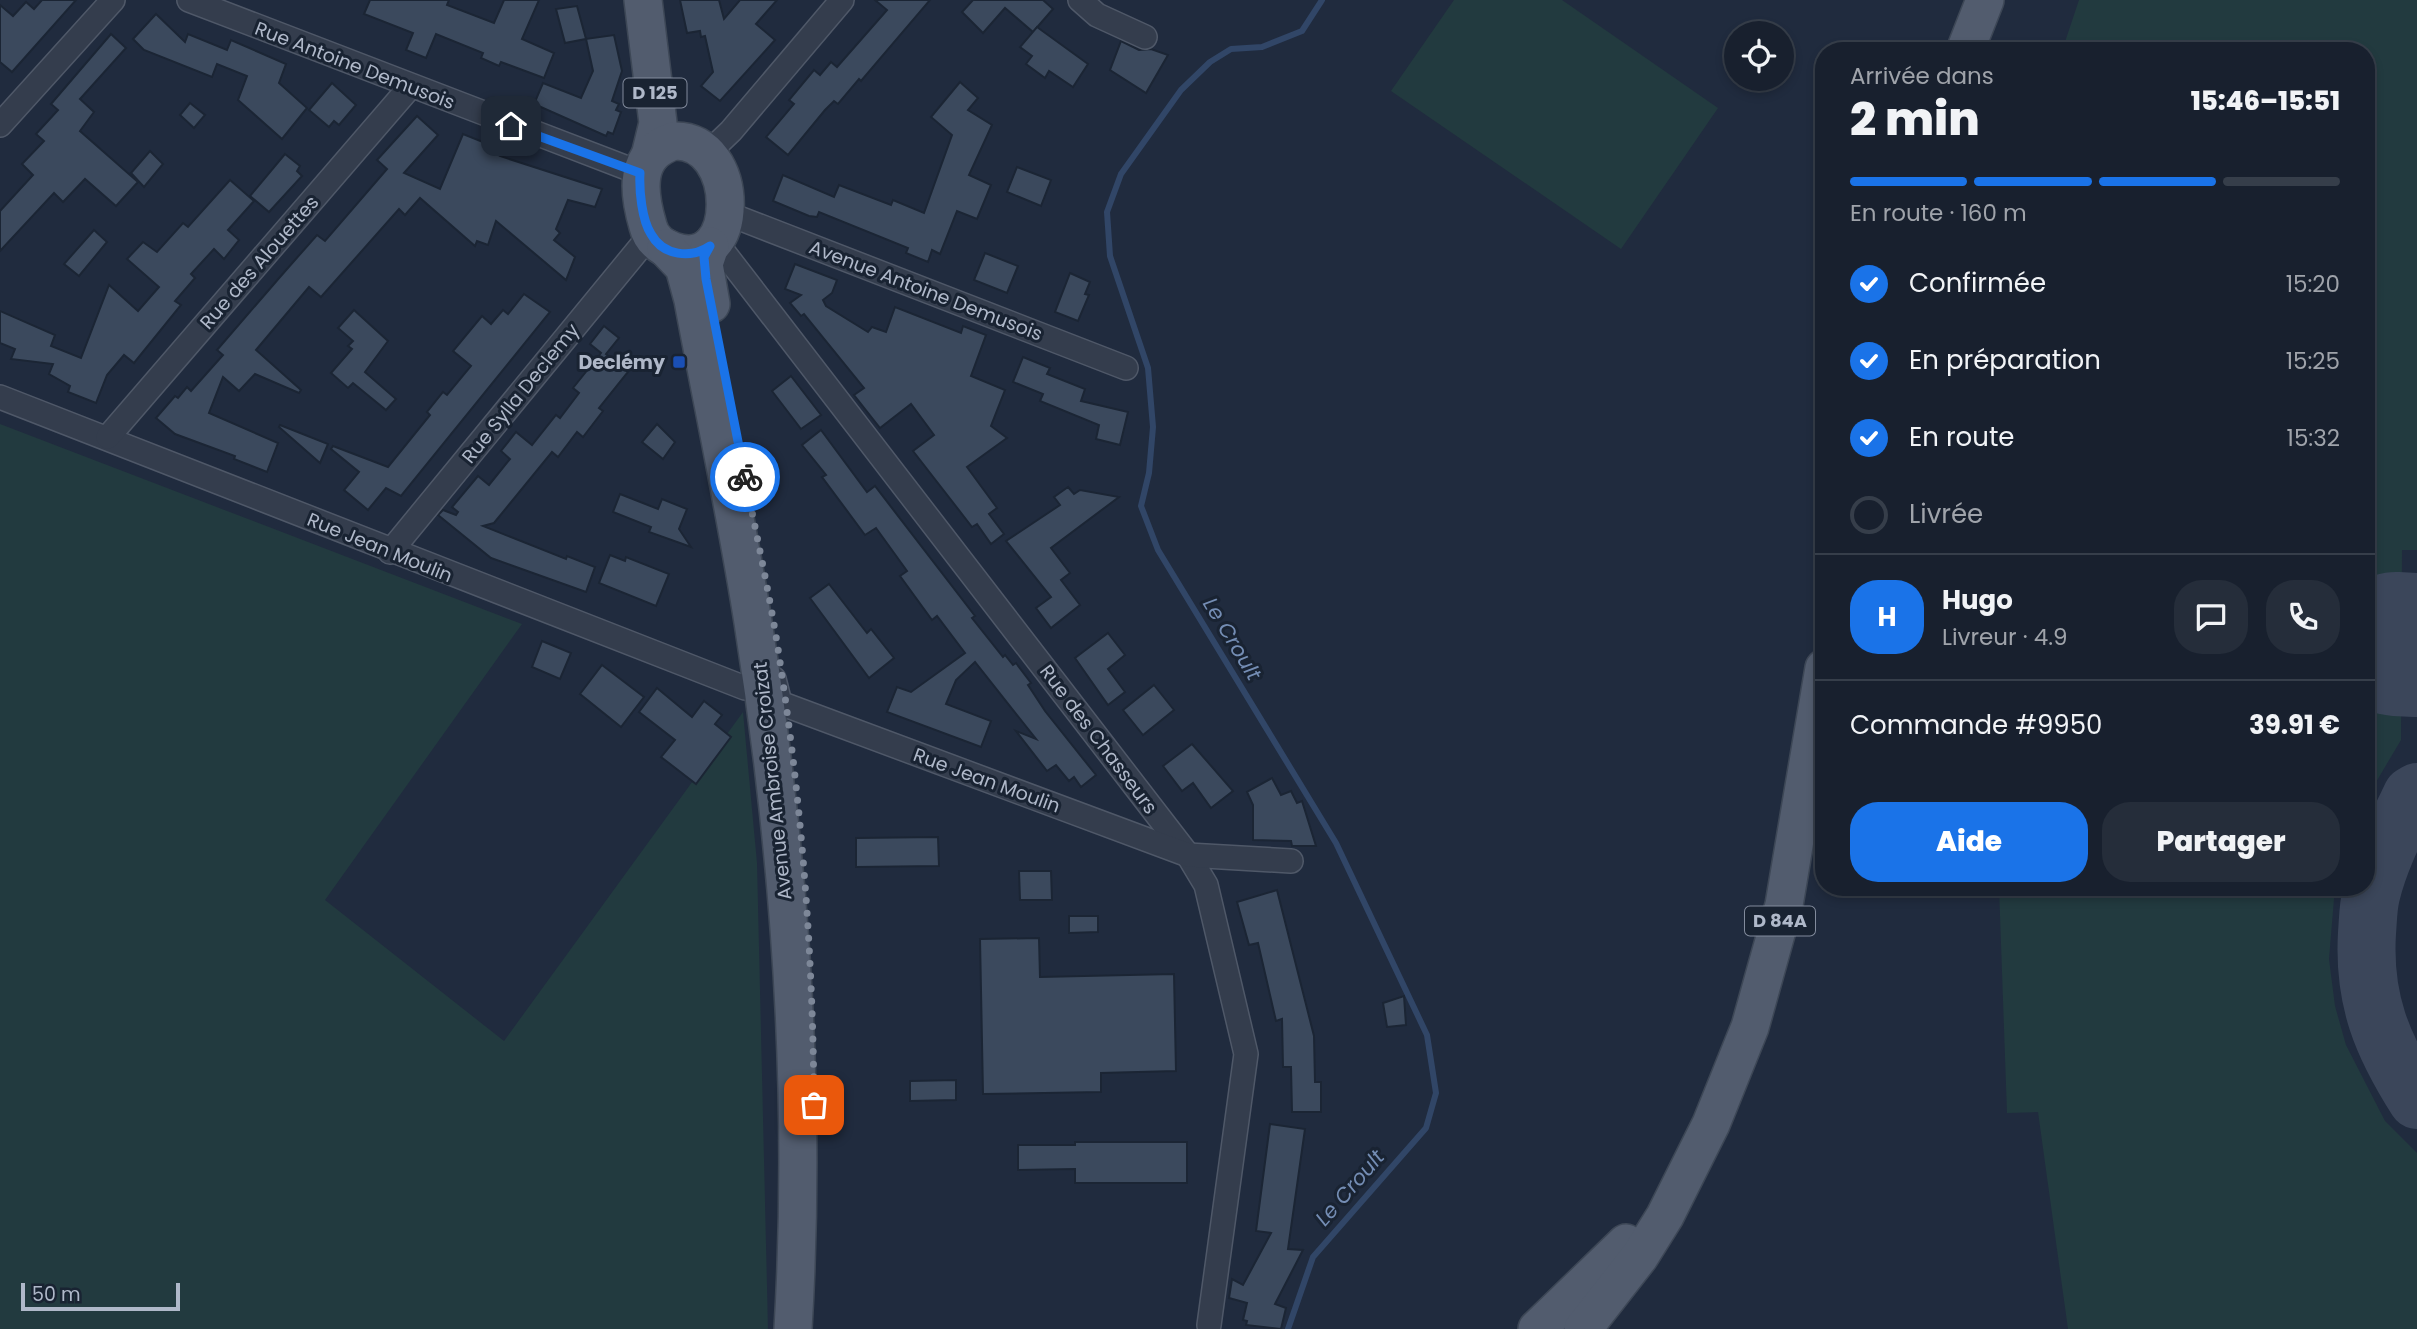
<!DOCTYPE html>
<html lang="fr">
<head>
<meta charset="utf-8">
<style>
	:root { --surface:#18202e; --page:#252d3a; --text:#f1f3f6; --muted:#9fa3aa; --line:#363e4a; --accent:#1a73e8 }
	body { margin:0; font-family:Poppins,sans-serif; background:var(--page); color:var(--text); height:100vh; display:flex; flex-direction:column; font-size:26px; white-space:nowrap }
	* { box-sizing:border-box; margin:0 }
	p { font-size:23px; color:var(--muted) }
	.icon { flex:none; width:38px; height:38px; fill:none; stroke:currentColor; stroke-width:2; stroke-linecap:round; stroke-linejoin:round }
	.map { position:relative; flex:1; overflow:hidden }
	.details { position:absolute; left:1815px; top:42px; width:560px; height:854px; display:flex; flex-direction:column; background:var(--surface); border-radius:28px; box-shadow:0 4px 10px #0003,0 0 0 2px var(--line) }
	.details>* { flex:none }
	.fabs { position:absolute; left:1724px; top:21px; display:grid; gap:14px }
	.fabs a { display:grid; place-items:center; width:70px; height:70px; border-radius:50%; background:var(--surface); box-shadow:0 4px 10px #0003,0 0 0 2px var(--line); font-size:35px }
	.scale { position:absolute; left:21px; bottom:18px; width:159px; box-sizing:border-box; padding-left:7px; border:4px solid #afb8c9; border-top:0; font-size:19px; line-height:24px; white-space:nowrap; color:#afb8c9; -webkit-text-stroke:5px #192332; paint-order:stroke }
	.pin { position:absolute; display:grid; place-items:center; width:60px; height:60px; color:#fff; margin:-30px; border-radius:14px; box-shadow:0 4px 10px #0006 }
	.courier { position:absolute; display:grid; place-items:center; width:70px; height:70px; margin:-35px; border:5px solid #1a73e8; border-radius:50%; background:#fff; color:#222; box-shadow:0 2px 9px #0007 }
	.headline em { font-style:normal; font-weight:800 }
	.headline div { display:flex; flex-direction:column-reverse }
	.headline { display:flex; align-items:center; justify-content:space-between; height:119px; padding:0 35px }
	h1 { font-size:46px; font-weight:800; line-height:52px }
	.bar { display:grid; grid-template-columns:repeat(4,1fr); gap:10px 7px; align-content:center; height:84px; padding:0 35px }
	.bar i { height:9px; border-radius:5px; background:var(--line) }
	.bar .current { background:var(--accent) }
	.bar p { grid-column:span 4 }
	.line { display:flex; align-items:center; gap:18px; padding:0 35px; border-top:2px solid var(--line) }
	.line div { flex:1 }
	.round { display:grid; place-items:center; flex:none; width:74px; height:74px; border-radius:28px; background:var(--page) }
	ol { padding:0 35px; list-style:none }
	li { display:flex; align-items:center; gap:21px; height:77px }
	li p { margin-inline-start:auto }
	li .icon { padding:7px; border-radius:50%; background:var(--accent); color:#fff; stroke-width:4 }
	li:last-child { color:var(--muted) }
	li i { width:38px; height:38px; border:4px solid var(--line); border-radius:50% }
	.cta { display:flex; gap:14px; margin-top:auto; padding:14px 35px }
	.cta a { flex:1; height:80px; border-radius:28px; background:var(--accent); color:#fff; font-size:28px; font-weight:800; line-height:80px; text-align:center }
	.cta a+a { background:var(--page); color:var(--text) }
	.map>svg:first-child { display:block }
	.green { fill:#223a3f }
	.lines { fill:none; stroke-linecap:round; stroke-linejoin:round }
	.stream { stroke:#314667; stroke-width:6 }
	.taxiway { stroke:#3b465a; stroke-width:58 }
	.runway { stroke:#3b465a; stroke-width:144 }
	.building { fill:#3b495d; stroke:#1b2534; stroke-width:2 }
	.minor-casing { stroke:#4f5868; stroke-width:26 }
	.primary-casing { stroke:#3d4756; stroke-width:40 }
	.minor { stroke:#343d4d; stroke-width:23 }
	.primary { stroke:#525c6e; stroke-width:37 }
	.done { stroke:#7d8798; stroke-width:7; stroke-dasharray:0 12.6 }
	.route { stroke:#1a73e8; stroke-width:9 }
	.transit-dot { fill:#1a4fb4; stroke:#192332; stroke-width:2.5 }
	.labels { text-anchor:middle; stroke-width:6; stroke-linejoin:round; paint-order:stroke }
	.shield { fill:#192332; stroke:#828b9c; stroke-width:2 }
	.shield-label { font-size:18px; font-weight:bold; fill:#afb8c9 }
	.street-label { font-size:19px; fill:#afb8c9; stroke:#192332 }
	.poi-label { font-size:19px; font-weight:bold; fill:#afb8c9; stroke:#192332; text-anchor:end }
	.water-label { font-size:21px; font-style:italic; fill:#748db4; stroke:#192332 }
</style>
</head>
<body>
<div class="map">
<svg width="2417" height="1329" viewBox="0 0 2417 1329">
	<rect width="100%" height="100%" fill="#202b3e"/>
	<g class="green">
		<path d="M1454 0H1562L1718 108 1621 249 1391 91Z"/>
		<path d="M2079 0H2417V550H2402L2401 740 2366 799V51H2062Z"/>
		<path d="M0 424 522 624 325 900 504 1041 743 712 757 863 768 1329H0Z"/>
		<path d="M1999 887H2335L2329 959 2335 1006 2346 1045 2385 1121 2417 1153V1329H2068L2038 1112 2007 1113Z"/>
	</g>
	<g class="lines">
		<path class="stream" d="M1288 1329 1313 1257 1426 1128 1436 1093 1427 1035 1336 843 1158 550 1141 506 1149 473 1153 427 1148 368 1110 256 1107 212 1121 174 1181 90 1210 62 1231 49 1262 47 1302 31 1322 0"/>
		<path class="taxiway" d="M2417 792 2412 795C2396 828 2379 861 2371 895 2368 907 2368 921 2367 933 2363 1000 2382 1045 2417 1100"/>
		<path class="runway" d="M2396 644 2417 645"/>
	</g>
	<g class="building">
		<path d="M42 0H76L12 72 0 62V5L13 16 26 2 34 9Z"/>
		<path d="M370 0H449L447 5 494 23 504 0H539L522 39 554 53 544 78 501 62 499 66 481 58 483 53 436 34 426 58 406 50 413 33 364 14Z"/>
		<path d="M680 0H719L724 19 740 0H777L756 24 775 40 720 101 701 86 713 72 705 36 701 37 700 31 687 33Z"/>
		<path d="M875 0H930L861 81 859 79 838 104 834 101 825 110 788 155 766 137 794 104 789 100 814 70 820 75 831 62 837 67 887 10Z"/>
		<path d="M973 0H1043L1053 9 1033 32 1005 8 983 33 962 12Z"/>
		<path d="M577 6 586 39 614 35 622 71 612 101 619 104 616 110 621 112 613 134 608 132 606 136 534 104 543 83 581 98 593 71 586 39 565 43 556 9Z"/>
		<path d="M156 14 185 42 188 34 227 50 231 40 286 64 279 83 307 108 282 139 238 100 247 76 217 64 212 77 144 50 133 39Z"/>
		<path d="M1037 27 1088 64 1073 87 1049 71 1045 78 1026 64 1032 56 1020 47Z"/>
		<path d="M111 34 126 48 80 99 94 112 80 131 138 182 116 206 85 179 63 202 54 193 0 251V211L33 175 22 164 44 141 36 134 58 110 51 104Z"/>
		<path d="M1121 41 1139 50 1151 49 1168 55 1146 93 1110 70Z"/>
		<path d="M960 82 978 98 968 110 992 125 969 175 991 185 977 219 957 211 940 254 932 250 928 262 906 253 908 248 819 212 817 217 809 216 773 201 783 175 834 197 839 185 891 205 893 200 924 213 952 135 931 117Z"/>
		<path d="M332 83 356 105 339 125 334 121 329 127 309 110Z"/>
		<path d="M190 103 205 115 194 128 180 115Z"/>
		<path d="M417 116 438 135 404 173 440 189 463 134 503 150 500 156 602 189 595 207 568 200 556 229 560 233 554 240 575 257 566 280 496 221 488 245 477 241 475 246 420 198 405 215 399 209 321 297 309 287 256 350 301 390 299 393 255 374 239 391 223 377 209 413 278 443 267 472 234 459 235 456 175 434 156 418 175 396 178 398 187 387 191 391 223 355 217 350 280 277 317 235 325 241 387 169 377 160Z"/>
		<path d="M150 151 163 164 144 187 131 173Z"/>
		<path d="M285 154 300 166 297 171 302 176 269 212 250 196Z"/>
		<path d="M1017 167 1051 180 1041 206 1007 192Z"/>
		<path d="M230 180 254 201 228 230 239 240 224 259 214 249 191 274 195 278 175 301 181 305 134 363 124 355 107 375 96 403 68 392 70 386 49 374 53 364 11 359 15 349 0 343V311L55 335 51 346 81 358 109 285 138 311 159 287 127 259 143 242 157 252 183 223 188 227Z"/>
		<path d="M94 230 107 242 79 276 64 264Z"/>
		<path d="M985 253 1018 266 1007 293 974 280Z"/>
		<path d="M795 264 837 280 832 293 823 300 826 306 868 332 872 327 886 332 895 307 961 333 963 326 986 335 971 376 1005 390 991 426 1007 438 967 467 997 508 989 514 1004 534 991 544 977 524 972 527 913 451 934 435 911 404 880 428 854 395 864 388 804 314 801 316 790 303 801 295 785 289Z"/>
		<path d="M1070 273 1090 282 1085 294 1089 295 1078 321 1055 312Z"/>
		<path d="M524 294 550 312 401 496 386 488 368 510 344 490 359 472 331 449 333 446 388 467 430 415 427 412 443 392 447 395 471 366 453 351 482 316 491 324 503 310 508 314Z"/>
		<path d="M354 310 388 341 365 372 396 399 386 410 353 383 348 388 331 373 352 349 348 346 353 341 338 328Z"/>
		<path d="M604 326 619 338 606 354 628 372 599 408 603 411 583 437 577 432 558 457 552 452 494 523 483 526 566 559 567 556 595 567 586 592 491 558 438 515 443 510 456 515 458 512 452 507 478 476 489 485 510 459 501 451 516 432 532 445 556 415 560 418 579 393 573 388 601 353 590 344Z"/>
		<path d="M1023 357 1050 368 1047 374 1085 389 1081 401 1128 412 1120 445 1096 439 1099 425 1040 401 1043 394 1013 382Z"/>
		<path d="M791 376 821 415 801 429 772 391Z"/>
		<path d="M657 424 675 442 663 459 642 442Z"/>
		<path d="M280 425 328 444 320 463 279 427Z"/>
		<path d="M821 430 867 492 875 486 975 616 972 618 1003 657 1005 655 1013 665 1016 663 1031 683 1028 685 1045 711 1096 775 1081 787 1074 777 1069 781 1056 765 1047 771 1016 731 1036 739 975 662 956 680 946 704 991 721 981 747 887 712 897 687 911 692 965 653 937 616 932 620 900 576 907 571 876 528 865 535 822 477 826 475 802 445Z"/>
		<path d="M1068 487 1074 494 1080 490 1119 497 1051 548 1070 573 1061 580 1080 605 1051 628 1036 608 1051 597 1006 541 1060 505 1054 497Z"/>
		<path d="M620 494 658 509 662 499 687 509 679 529 691 547 649 532 651 527 613 512Z"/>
		<path d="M610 555 625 561 626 557 669 574 656 606 599 583Z"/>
		<path d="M829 584 867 633 871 629 894 658 869 678 810 598Z"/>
		<path d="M1108 633 1125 655 1108 669 1125 692 1108 705 1075 658Z"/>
		<path d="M542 641 571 653 560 679 532 667Z"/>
		<path d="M602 665 644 697 621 727 580 694Z"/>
		<path d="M1154 685 1174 710 1143 735 1123 710Z"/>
		<path d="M657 688 692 717 704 701 722 715 715 724 731 737 696 784 661 757 675 740 639 712Z"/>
		<path d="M1192 744 1233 791 1211 808 1193 783 1182 791 1163 766Z"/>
		<path d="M1272 778 1281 795 1291 791 1297 803 1302 801 1316 846H1292L1291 841 1253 840V805L1247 792Z"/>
		<path d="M938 837 939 866 856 867V838Z"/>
		<path d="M1019 871H1051L1052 900H1020Z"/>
		<path d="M1277 890 1314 1036 1315 1082H1321V1112H1292L1291 1067H1283L1282 1019 1276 1021 1258 943 1249 945 1237 902Z"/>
		<path d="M1069 916H1098V932L1069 933Z"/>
		<path d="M1039 938 1040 977 1174 974 1176 1071 1101 1073V1092L983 1094 980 939Z"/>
		<path d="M1404 996 1406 1025 1387 1027 1383 1003Z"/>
		<path d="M956 1080V1100L910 1101V1081Z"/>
		<path d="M1270 1124 1305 1129 1288 1249 1303 1250 1275 1304 1286 1308 1281 1329 1246 1325 1247 1321 1243 1320 1247 1303 1229 1298 1232 1279 1243 1285 1271 1233 1256 1231Z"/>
		<path d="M1075 1142H1187V1183H1075V1169L1018 1170V1145H1075Z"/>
	</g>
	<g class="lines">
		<defs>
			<g id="minor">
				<path d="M189 0 640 173"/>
				<path d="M1080 0 1097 15 1145 37"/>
				<path d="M0 125 113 0"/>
				<path d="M708 153 731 131 842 0"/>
				<path d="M726 213 1126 368"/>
				<path d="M715 241 1188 855 1206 885 1246 1054 1209 1325"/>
				<path d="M0 397 745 688 762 686"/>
				<path d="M108 437 410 87"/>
				<path d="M390 552 651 234"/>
				<path d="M774 679 780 703 1188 855 1291 861"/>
			</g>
			<g id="primary">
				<path d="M643 0 658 123 650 156"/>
				<path d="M1965 51 1985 0"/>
				<path d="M674 141C742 138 743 276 673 251 661 247 651 239 648 226 638 192 633 154 674 141Z"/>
				<path d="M710 246 704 264 711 304"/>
				<path d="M666 248 684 267 693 300C713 407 736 514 753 622 790 855 807 1094 793 1329"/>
				<path d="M1537 1329 1626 1243"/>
				<path d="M1583 1329 1640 1256 1665 1216 1711 1124 1750 1027 1784 905 1824 668"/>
			</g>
		</defs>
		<use href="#minor" class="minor-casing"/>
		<use href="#primary" class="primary-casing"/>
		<use href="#minor" class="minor"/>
		<use href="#primary" class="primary"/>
	</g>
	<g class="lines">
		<path class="done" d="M745 477C758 543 773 609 782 676 803 818 813 962 814 1105"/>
		<path class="route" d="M511 126 640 173C639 191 642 220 651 234 663 256 691 259 710 246L704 257 706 279 745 477"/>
	</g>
	<rect class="transit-dot" x="672" y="355" width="14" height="14" rx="3.5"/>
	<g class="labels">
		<g class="shield">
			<rect x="623.5" y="78.5" width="63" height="29" rx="5"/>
			<rect x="1745" y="906.5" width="70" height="29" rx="5"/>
		</g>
		<g class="shield-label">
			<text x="655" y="99">D 125</text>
			<text x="1780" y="927">D 84A</text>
		</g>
		<g class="street-label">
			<text transform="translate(355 65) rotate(21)" y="7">Rue Antoine Demusois</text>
			<text transform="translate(259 262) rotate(-49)" y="7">Rue des Alouettes</text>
			<text transform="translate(926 290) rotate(21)" y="7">Avenue Antoine Demusois</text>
			<text transform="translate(520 393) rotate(-51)" y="7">Rue Sylla Declemy</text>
			<text transform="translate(380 547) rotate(22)" y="7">Rue Jean Moulin</text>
			<text transform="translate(1099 739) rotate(53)" y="7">Rue des Chasseurs</text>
			<text transform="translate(987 780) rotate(20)" y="7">Rue Jean Moulin</text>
			<text transform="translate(772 781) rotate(-96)" y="7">Avenue Ambroise Croizat</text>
		</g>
		<g class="poi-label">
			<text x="665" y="369">Declémy</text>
		</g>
		<g class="water-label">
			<text transform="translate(1232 639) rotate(59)" y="7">Le Croult</text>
			<text transform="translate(1350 1188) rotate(-49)" y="7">Le Croult</text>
		</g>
	</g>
</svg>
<div class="fabs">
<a><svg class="icon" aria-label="locate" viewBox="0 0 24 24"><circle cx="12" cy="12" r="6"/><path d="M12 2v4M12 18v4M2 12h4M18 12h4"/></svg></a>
</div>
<div class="scale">50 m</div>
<div class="pin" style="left:814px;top:1105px;background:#ea580c"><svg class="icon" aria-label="bag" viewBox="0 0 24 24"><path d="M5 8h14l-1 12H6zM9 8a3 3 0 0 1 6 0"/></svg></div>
<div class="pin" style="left:511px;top:126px;background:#1f2937"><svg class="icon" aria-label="home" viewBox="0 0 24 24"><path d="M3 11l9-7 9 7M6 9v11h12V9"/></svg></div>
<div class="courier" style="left:745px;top:477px"><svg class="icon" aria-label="bike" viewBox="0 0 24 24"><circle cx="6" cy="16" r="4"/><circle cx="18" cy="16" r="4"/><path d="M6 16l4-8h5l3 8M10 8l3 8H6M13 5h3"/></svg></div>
<section class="details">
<div class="headline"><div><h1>2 min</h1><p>Arrivée dans</p></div><em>15:46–15:51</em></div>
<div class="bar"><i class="current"></i><i class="current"></i><i class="current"></i><i></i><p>En route · 160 m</p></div>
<ol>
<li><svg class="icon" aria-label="check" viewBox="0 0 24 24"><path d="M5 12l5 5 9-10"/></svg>Confirmée<p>15:20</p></li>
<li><svg class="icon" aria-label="check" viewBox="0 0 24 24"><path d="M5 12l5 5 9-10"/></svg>En préparation<p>15:25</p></li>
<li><svg class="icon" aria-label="check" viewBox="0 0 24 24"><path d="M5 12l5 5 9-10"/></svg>En route<p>15:32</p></li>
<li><i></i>Livrée</li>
</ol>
<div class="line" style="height:126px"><b class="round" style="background:var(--accent);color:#fff">H</b><div><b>Hugo</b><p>Livreur · 4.9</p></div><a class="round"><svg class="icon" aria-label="chat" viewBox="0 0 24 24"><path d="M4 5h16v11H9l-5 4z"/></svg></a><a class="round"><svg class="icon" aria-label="phone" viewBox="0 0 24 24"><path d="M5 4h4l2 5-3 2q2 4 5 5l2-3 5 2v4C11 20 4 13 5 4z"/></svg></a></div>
<div class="line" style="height:91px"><div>Commande #9950</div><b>39.91 €</b></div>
<div class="cta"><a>Aide</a><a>Partager</a></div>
</section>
</div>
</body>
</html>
